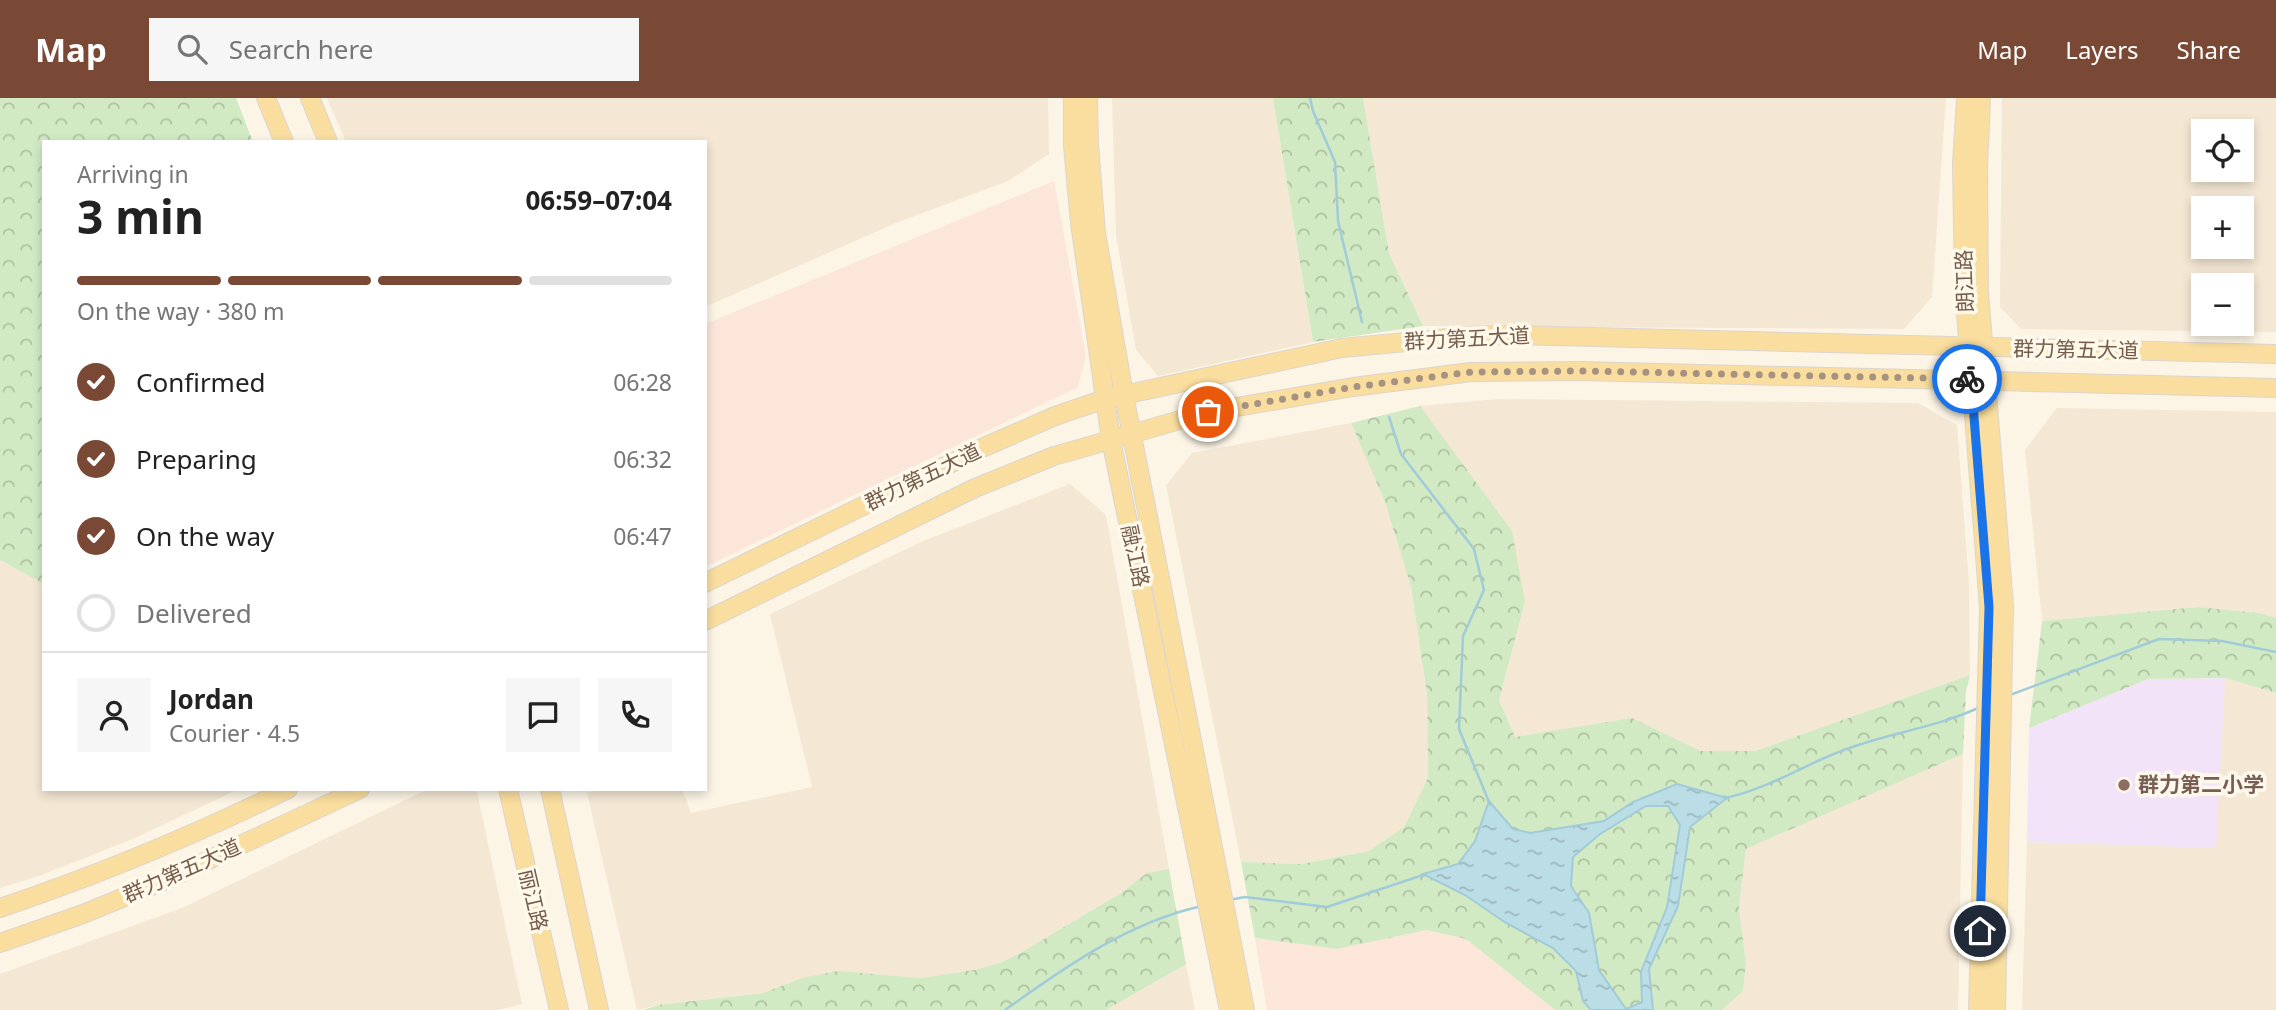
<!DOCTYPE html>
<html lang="en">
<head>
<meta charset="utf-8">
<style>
	:root { --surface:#fff; --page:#f6f6f6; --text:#222; --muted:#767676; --line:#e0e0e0; --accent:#7a4935 }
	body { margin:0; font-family:"Noto Sans","Noto Sans SC",sans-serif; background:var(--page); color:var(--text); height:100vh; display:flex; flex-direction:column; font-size:26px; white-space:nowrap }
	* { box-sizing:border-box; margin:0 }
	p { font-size:23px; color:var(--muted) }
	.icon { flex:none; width:38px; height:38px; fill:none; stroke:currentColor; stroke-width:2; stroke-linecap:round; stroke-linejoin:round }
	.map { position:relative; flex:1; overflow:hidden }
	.details { position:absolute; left:42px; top:42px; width:665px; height:651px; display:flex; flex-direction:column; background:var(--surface); border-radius:0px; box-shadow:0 4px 10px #0003 }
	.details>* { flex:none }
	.controls { position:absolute; left:2191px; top:21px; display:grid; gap:14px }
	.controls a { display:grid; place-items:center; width:63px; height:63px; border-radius:0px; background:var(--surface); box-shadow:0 4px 10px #0003; font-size:35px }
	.pin { position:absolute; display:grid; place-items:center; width:60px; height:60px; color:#fff; margin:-30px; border:4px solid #fff; border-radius:50%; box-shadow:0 2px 7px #0007 }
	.courier { position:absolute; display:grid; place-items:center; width:70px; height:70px; margin:-35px; border:5px solid #1a73e8; border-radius:50%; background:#fff; color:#222; box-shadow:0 2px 9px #0007 }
	.overview em { font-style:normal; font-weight:700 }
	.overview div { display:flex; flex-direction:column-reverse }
	.overview { display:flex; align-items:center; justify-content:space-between; height:119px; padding:0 35px }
	h1 { font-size:46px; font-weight:700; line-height:52px }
	.bar { display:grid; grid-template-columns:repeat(4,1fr); gap:10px 7px; align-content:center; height:84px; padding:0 35px }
	.bar i { height:9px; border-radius:5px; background:var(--line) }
	.bar .active { background:var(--accent) }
	.bar p { grid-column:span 4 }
	.line { display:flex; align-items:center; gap:18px; padding:0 35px; border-top:2px solid var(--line) }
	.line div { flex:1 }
	.round { display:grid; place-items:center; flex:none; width:74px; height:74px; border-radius:0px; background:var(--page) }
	ol { padding:0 35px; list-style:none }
	li { display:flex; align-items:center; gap:21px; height:77px }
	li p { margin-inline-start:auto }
	li .icon { padding:7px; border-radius:50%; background:var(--accent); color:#fff; stroke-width:4 }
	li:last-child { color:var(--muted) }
	li i { width:38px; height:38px; border:4px solid var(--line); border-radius:50% }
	header { display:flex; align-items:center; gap:42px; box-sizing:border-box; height:98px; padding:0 35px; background:var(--accent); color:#fff }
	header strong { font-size:33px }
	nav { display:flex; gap:38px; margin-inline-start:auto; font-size:24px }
	.search { width:490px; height:63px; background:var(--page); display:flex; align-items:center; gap:18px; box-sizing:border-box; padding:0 24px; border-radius:0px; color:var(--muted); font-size:26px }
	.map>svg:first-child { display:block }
	.residential { fill:#f4e7d4; fill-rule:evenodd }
	.commercial { fill:#fce6da }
	.education { fill:#f2e3f9 }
	.park { fill:url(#park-crowns) }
	.water { fill:url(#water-ripples); stroke:#a1cbd8; stroke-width:2; fill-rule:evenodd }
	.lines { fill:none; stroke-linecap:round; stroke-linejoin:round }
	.stream { stroke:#a1cbd8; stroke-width:2.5 }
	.major-casing { stroke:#dbd5d0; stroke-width:20 }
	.major { stroke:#fade9f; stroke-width:18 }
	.done { stroke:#a59281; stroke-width:7; stroke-dasharray:0 12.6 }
	.route { stroke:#1a73e8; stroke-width:9 }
	.education-dot { fill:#8d6e63; stroke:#fff9ec; stroke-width:2.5 }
	.labels { text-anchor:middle; stroke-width:7; stroke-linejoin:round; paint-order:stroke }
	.street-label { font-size:21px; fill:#765d4b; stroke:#fff9ec }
	.education-label { font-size:21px; font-weight:bold; fill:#785e54; stroke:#fff9ec; text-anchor:start }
</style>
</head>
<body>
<header>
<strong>Map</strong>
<div class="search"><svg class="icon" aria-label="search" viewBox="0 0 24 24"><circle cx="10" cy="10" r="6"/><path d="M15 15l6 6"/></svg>Search here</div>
<nav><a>Map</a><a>Layers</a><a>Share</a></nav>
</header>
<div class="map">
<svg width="2276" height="912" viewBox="0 0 2276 912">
	<defs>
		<pattern id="park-crowns" width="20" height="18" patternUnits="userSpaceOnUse" patternTransform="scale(1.75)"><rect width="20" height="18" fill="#d1eac4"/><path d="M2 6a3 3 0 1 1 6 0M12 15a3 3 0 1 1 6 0" fill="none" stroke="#aec1a1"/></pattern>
		<pattern id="water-ripples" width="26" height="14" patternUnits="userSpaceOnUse" patternTransform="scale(1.75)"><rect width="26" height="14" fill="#badde6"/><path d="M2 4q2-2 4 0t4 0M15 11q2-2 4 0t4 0" fill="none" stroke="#9cb6bc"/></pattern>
	</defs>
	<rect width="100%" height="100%" fill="#fcf5e6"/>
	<g class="residential">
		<path d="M327 0H1048L1049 56 1008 83 896 125 705 209V44H346Z"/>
		<path d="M1112 0H1273L1313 244 1158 278 1136 252 1116 137Z"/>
		<path d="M1363 0H1946L1932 199 1904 231 1423 228 1389 155Z"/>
		<path d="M2002 0H2276V234L2021 231 2000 209ZM2203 33H2242V72H2203ZM2203 110H2242V149H2203ZM2203 187H2242V226H2203Z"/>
		<path d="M1497 301 1918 305 1957 327 1969 486 1970 577 1755 653H1701L1632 621 1515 639 1499 602 1525 504 1420 308Z"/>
		<path d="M2057 310 2276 314V520L2259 515 2198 509 2042 523 2025 352Z"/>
		<path d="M1351 325 1385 404 1411 489 1427 596 1428 680 1404 729 1369 753 1301 766 1241 764 1166 387 1192 355Z"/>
		<path d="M1070 386 1106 417 1169 771 1147 776 1121 795 1022 854 1002 864 974 872 921 880 873 876 802 880 763 895 658 907 637 912 587 695 602 691H682L691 715 812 689 770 516 921 444Z"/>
		<path d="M0 462 44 486V691H239L135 740 39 778 0 790Z"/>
		<path d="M2225 580 2276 595V912H2022L2027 744 2215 749Z"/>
		<path d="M1963 656 1958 912H1722L1743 893 1746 865 1739 810 1746 751Z"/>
		<path d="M428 691H465L477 694 522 906 498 912H0V876L182 810Z"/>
		<path d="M1186 866 1195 912H1106L1185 866Z"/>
	</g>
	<g class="commercial">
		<path d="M1054 83 1086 258 1078 289 705 469V226Z"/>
		<path d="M1427 832 1466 841 1555 912H1267L1255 840 1337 851Z"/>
	</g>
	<path class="education" d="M2225 580 2216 750 2027 744 2029 630 2148 581Z"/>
	<g class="park">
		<path d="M0 0H236L253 44H44V486L0 462Z"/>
		<path d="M1273 0H1363L1389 155 1423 228 1313 244Z"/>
		<path d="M1420 308 1512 433 1525 504 1499 602 1515 639 1632 620 1701 653H1755L1970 577 1966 594 1963 656 1746 751 1739 810 1746 865 1743 893 1722 912H1555L1466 841 1427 832 1337 851 1255 840 1241 764 1301 766 1369 753 1404 729 1428 680 1427 596 1411 489 1385 404 1351 325Z"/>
		<path d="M2198 509 2259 515 2276 520V595L2225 580 2148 581 2029 630 2042 523Z"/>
		<path d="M1169 771 1186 866 1106 912H643L658 907 763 895 802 880 838 873 921 880 974 872 1002 864 1022 854 1121 795 1147 775Z"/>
	</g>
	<path class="water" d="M1677 686 1727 700 1690 729 1678 808 1649 871 1653 912H1591L1583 903 1576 873 1553 850 1506 825 1465 797 1423 776 1458 766 1475 743 1489 703 1513 731 1530 735 1604 723 1633 704ZM1646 708H1668L1680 727 1667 809 1641 874 1642 904 1626 911 1599 872 1589 815 1571 788 1573 759 1600 736Z"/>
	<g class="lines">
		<g class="stream">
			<path d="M1310 0 1313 13 1335 64 1338 123 1362 224"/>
			<path d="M1389 319 1401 356 1474 451 1484 492 1463 538 1459 631 1489 704"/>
			<path d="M2010 597 2159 541 2222 543 2276 554"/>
			<path d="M1725 700C1770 691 1811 662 1855 648 1896 634 1939 628 1978 610"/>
			<path d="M1229 802 1245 799 1327 809 1426 776"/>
			<path d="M1005 912C1065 869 1129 824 1202 808"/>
		</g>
		<defs>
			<g id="major">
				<path d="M266 0 284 44"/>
				<path d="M310 0 328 44"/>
				<path d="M1073 0V47L1080 125 1111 342 1229 912"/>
				<path d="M1088 0 1089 47 1096 135 1124 297 1245 912"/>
				<path d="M1966 0 1962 66 1964 189 1989 509 1978 912"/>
				<path d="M1981 0 1978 71 1979 194 2004 508 1996 912"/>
				<path d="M705 485 982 350 1055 318 1105 301 1342 250 1470 238 1511 237 2276 256"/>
				<path d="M705 523 975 390 1054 358 1208 314 1353 289 1471 274 1580 273 2276 290"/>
				<path d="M508 691 559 912"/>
				<path d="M550 691 599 912"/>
				<path d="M0 810C98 777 195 737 288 691"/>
				<path d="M0 845 83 816 166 782 360 691"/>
			</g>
		</defs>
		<use href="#major" class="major-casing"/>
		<use href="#major" class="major"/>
	</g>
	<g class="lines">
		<path class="done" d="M1208 314 1353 289 1471 274 1580 273 1967 281"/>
		<path class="route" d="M1967 281H1971L1989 509 1980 833"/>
	</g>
	<circle class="education-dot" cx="2124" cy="687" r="7"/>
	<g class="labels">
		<g class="street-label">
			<text transform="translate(1965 183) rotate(-92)" y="7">朗江路</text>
			<text transform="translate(1467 241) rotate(-3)" y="7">群力第五大道</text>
			<text transform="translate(2076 252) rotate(1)" y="7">群力第五大道</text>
			<text transform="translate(923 379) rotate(-26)" y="7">群力第五大道</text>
			<text transform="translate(1135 458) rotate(78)" y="7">融江路</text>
			<text transform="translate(182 773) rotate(-24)" y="7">群力第五大道</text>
			<text transform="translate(533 802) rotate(77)" y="7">丽江路</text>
		</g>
		<g class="education-label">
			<text x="2138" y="694">群力第二小学</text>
		</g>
	</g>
</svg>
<div class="controls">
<a><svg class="icon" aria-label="locate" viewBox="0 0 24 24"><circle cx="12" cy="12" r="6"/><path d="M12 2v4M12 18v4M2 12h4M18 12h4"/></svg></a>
<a>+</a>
<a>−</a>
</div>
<div class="pin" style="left:1208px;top:314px;background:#ea580c"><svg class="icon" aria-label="bag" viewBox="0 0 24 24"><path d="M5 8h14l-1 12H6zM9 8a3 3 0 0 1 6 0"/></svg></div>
<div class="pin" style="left:1980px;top:833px;background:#1f2937"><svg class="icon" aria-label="home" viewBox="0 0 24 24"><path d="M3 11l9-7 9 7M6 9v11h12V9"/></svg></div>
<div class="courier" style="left:1967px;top:281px"><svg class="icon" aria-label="bike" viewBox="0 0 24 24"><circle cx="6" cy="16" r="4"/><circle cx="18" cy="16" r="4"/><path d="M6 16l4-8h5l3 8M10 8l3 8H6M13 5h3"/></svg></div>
<section class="details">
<div class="overview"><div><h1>3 min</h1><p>Arriving in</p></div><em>06:59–07:04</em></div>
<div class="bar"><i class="active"></i><i class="active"></i><i class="active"></i><i></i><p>On the way · 380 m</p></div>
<ol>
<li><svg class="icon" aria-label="check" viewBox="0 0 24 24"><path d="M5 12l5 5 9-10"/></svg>Confirmed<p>06:28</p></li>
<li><svg class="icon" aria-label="check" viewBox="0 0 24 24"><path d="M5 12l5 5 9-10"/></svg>Preparing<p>06:32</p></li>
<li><svg class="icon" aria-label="check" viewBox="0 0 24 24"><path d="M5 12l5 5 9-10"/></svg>On the way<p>06:47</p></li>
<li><i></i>Delivered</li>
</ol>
<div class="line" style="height:126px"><a class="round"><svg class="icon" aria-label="person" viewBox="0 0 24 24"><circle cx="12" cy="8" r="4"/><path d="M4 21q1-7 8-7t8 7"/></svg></a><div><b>Jordan</b><p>Courier · 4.5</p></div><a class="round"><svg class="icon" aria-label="chat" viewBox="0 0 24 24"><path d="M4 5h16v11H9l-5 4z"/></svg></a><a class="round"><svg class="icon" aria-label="phone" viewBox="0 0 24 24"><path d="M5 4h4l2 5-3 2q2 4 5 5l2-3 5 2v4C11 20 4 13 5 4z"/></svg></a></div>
</section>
</div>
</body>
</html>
